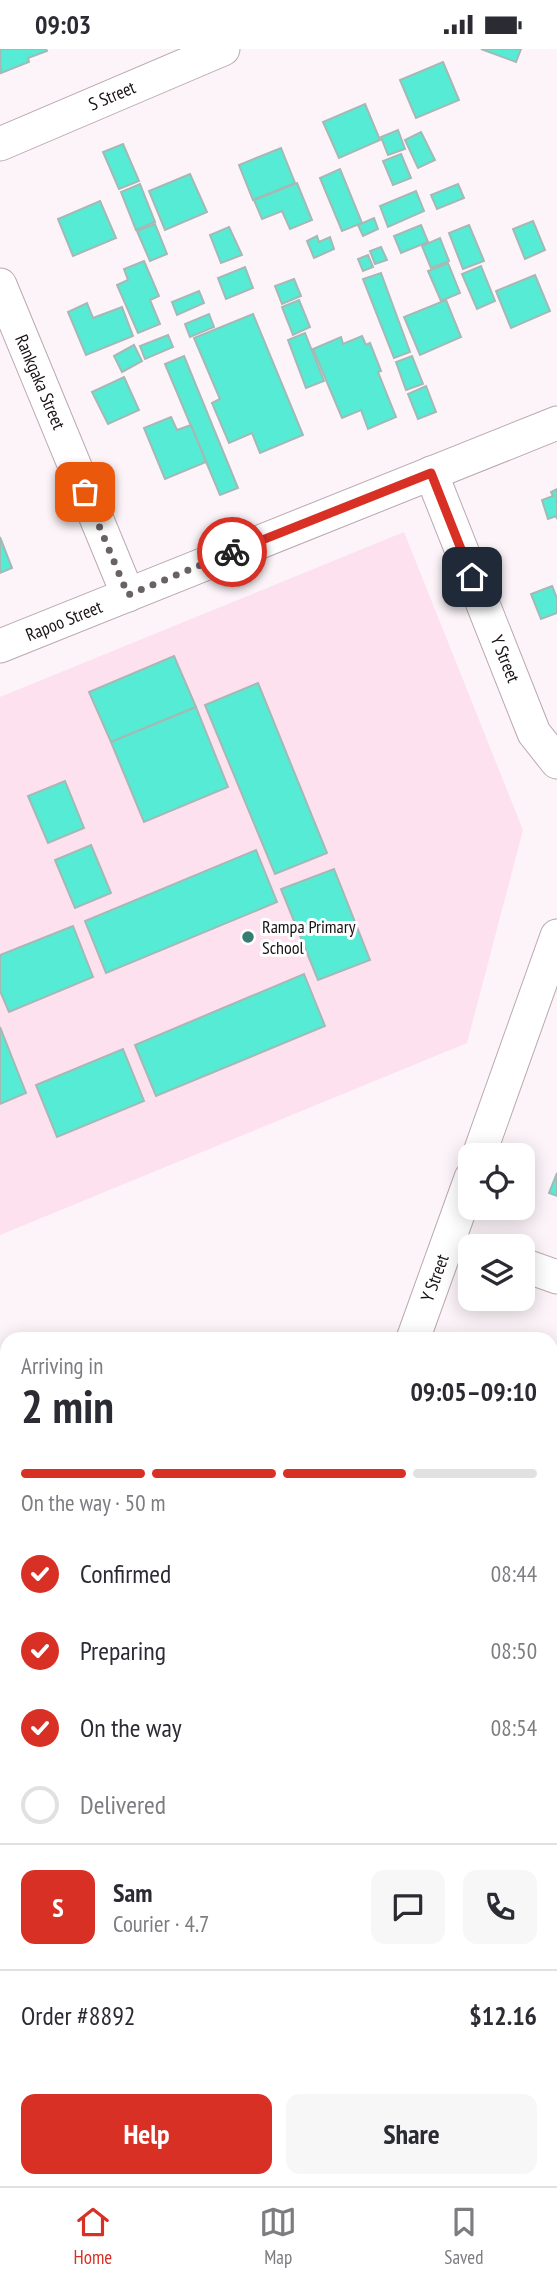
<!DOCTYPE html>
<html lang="en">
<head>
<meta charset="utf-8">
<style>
	:root { --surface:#fff; --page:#f7f7f7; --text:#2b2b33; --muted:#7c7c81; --line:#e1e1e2; --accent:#d93025 }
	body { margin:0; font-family:"PT Sans Narrow",sans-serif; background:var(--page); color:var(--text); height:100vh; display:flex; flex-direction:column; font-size:26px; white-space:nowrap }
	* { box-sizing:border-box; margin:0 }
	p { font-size:23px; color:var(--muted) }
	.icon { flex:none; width:38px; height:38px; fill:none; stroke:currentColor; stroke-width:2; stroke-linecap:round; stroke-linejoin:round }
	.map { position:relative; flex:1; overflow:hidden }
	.drawer { position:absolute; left:0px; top:1283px; width:558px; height:856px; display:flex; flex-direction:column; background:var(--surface); border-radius:21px 21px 0 0; box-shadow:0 4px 18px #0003 }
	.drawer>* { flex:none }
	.tools { position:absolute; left:458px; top:1094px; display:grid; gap:14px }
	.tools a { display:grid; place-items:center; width:77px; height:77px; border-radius:14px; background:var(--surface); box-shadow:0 4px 18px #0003; font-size:35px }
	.pin { position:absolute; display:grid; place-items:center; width:60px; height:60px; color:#fff; margin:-30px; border-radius:14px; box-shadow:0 4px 10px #0006 }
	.courier { position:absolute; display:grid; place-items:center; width:70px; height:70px; margin:-35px; border:5px solid #d93025; border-radius:50%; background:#fff; color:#222; box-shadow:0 2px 9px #0007 }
	.summary em { font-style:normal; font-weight:700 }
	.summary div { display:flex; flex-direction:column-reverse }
	.summary { display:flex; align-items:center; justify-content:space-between; height:119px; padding:0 21px }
	h1 { font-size:46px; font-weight:700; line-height:52px }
	.bar { display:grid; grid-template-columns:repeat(4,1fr); gap:10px 7px; align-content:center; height:84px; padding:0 21px }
	.bar i { height:9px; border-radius:5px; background:var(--line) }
	.bar .on { background:var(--accent) }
	.bar p { grid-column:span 4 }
	.line { display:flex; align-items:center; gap:18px; padding:0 21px; border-top:2px solid var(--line) }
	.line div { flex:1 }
	.round { display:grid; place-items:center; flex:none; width:74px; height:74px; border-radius:14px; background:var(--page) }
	ol { padding:0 21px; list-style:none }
	li { display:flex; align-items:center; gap:21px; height:77px }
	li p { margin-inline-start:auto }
	li .icon { padding:7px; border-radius:50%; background:var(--accent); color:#fff; stroke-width:4 }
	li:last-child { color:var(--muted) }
	li i { width:38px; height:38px; border:4px solid var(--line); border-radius:50% }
	.primary-button { display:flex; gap:14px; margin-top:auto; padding:14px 21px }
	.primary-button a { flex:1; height:80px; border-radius:14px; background:var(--accent); color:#fff; font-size:28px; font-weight:700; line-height:80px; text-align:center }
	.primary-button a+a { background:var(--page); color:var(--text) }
	.status { display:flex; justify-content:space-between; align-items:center; height:49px; padding:0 35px; background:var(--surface); direction:ltr }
	.status svg { height:19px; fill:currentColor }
	.tab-bar { display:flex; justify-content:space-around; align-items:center; height:98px; border-top:2px solid var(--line); background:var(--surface); font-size:19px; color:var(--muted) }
	.tab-bar a { display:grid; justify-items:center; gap:4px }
	.tab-bar .on { color:var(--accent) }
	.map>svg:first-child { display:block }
	.built { fill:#fde1ee }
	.building { fill:#56ebd5; stroke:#a4b9b5; stroke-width:2 }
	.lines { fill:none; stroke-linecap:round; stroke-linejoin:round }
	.street-casing { stroke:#bba8b1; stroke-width:35 }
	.street { stroke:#fff; stroke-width:33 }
	.done { stroke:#686265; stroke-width:7; stroke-dasharray:0 12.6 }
	.route { stroke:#d93025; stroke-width:9 }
	.poi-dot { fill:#387d73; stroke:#fff; stroke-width:2.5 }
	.labels { text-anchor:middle; stroke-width:6; stroke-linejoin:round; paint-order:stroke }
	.street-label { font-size:18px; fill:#191316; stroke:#fff }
	.poi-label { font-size:18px; fill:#191316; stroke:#fff; text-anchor:start }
</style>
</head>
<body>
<div class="status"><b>09:03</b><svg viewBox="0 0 49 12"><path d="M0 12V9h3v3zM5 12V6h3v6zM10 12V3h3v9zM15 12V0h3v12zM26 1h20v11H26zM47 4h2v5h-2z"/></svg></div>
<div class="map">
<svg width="557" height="2137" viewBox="0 0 557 2137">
	<rect width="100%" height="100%" fill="#fcf4f8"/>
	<path class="built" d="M404 483 523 781 467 994 0 1186V648Z"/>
	<g class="building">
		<path d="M0 0H46L47 2 28 9 29 13 1 24Z"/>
		<path d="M481 0H521L516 13Z"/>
		<path d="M443 13 459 51 416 69 400 31Z"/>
		<path d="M365 55 380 91 339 109 323 73Z"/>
		<path d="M398 81 405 100 388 106 381 88Z"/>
		<path d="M421 83 435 111 418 119 405 91Z"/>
		<path d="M123 95 139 132 119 140 103 103Z"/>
		<path d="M281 99 295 134 253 151 239 116Z"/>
		<path d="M401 105 411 129 393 136 383 112Z"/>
		<path d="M340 120 362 174 342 182 320 129Z"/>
		<path d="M190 125 207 163 165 181 149 142Z"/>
		<path d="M297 134 312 171 290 180 282 162 262 170 254 151Z"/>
		<path d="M140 135 155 173 136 181 121 143Z"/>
		<path d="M458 135 464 149 437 160 431 146Z"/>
		<path d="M416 142 424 162 388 178 380 157Z"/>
		<path d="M100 152 116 189 73 207 58 170Z"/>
		<path d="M374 169 378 180 363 187 358 176Z"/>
		<path d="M533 172 545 201 525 210 513 180Z"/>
		<path d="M155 175 167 205 150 212 137 182Z"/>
		<path d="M421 176 428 193 401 204 394 187Z"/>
		<path d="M469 176 484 212 463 220 449 184Z"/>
		<path d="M229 178 242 206 221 214 210 186Z"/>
		<path d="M317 187 319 193 330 188 334 200 314 209 307 192Z"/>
		<path d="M440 189 449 212 431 219 422 197Z"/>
		<path d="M381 198 387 211 375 215 370 202Z"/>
		<path d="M368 206 373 218 363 222 358 210Z"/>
		<path d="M144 212 159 247 150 251 160 275 138 284 117 236 128 231 124 220Z"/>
		<path d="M448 214 460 244 441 252 428 222Z"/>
		<path d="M481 217 495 252 477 260 462 225Z"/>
		<path d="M245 218 253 239 226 250 218 229Z"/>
		<path d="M381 224 410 303 394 309 363 230Z"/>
		<path d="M535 226 550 262 511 279 496 242Z"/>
		<path d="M294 230 301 247 282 255 275 237Z"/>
		<path d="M199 242 204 254 177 266 172 253Z"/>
		<path d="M299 251 310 278 293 286 282 258Z"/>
		<path d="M446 251 461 288 420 306 404 268Z"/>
		<path d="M87 254 93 269 122 258 133 287 86 306 68 263Z"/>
		<path d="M209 265 214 278 190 288 185 275Z"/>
		<path d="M253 265 303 386 260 404 252 384 229 394 212 354 220 350 194 289Z"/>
		<path d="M305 284 324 332 306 339 288 291Z"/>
		<path d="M168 286 173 298 145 310 140 297Z"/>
		<path d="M362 287 366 296 370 294 381 322 378 323 396 368 368 380 361 361 342 369 313 300 341 288 343 295Z"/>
		<path d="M134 296 142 312 122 323 114 307Z"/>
		<path d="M184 307 238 439 220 446 165 315Z"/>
		<path d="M412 307 423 335 406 341 396 313Z"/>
		<path d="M124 328 139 361 108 375 92 343Z"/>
		<path d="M426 337 436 363 418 370 408 345Z"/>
		<path d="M171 368 177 381 191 376 206 413 165 430 144 379Z"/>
		<path d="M557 440V470L556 467 548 470 542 451 553 447 551 443Z"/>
		<path d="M0 488 12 519 0 524Z"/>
		<path d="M552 537 557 549V564L541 570 531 545Z"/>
		<path d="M174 607 196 658 111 693 89 643Z"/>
		<path d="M258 634 327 804 275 825 205 656Z"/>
		<path d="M196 658 228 738 144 773 111 693Z"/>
		<path d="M65 732 84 779 48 794 28 747Z"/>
		<path d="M91 796 111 844 75 859 55 811Z"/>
		<path d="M256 801 277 853 106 924 85 872Z"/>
		<path d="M334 820 370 911 318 931 281 840Z"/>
		<path d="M73 877 93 928 9 963 0 942V906Z"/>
		<path d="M304 925 325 977 156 1047 135 996Z"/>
		<path d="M0 978 26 1044 0 1055Z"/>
		<path d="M123 1000 144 1052 57 1088 36 1036Z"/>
		<path d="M557 1124V1147L549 1144Z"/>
		<path d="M551 1335 557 1337V1362L551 1378Z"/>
		<path d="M551 1586 557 1588V1625L554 1632 551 1631Z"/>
		<path d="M551 1834 557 1837V1881L551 1879Z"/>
		<path d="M557 1924V1963L551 1961V1939Z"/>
		<path d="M556 2001 557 2056 554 2064 551 2063V2014Z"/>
		<path d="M557 2079V2109L551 2107V2095Z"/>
	</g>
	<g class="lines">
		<defs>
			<g id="street">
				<path d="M0 95 223 0"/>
				<path d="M0 236 128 546"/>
				<path d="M431 424 534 684 557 713"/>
				<path d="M0 597 557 374"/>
				<path d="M479 1106 557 887"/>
				<path d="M523 1216 557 1228"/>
				<path d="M413 1290 471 1129"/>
				<path d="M551 1724 557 1727"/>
				<path d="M0 2001 7 2004"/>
				<path d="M324 2132 339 2137"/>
			</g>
		</defs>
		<use href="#street" class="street-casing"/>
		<use href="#street" class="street"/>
	</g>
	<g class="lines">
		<path class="done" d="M85 443 128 546 232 503"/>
		<path class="route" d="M232 503 431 424 472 528"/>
	</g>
	<circle class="poi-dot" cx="248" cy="888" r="7"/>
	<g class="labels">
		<g class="street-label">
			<text transform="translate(112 47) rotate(-23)" y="6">S Street</text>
			<text transform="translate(40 333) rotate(67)" y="6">Rankgaka Street</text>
			<text transform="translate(64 572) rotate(-22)" y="6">Rapoo Street</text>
			<text transform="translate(505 610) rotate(68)" y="6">Y Street</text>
			<text transform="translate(435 1229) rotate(-70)" y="6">Y Street</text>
		</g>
		<g class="poi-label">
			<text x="262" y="884">Rampa Primary<tspan x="262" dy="21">School</tspan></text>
		</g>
	</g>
</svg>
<div class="tools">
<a><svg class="icon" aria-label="locate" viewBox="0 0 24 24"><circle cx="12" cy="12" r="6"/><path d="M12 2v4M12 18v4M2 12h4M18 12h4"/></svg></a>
<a><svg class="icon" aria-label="layers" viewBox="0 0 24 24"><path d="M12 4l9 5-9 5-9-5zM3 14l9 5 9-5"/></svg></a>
</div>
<div class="pin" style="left:85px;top:443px;background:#ea580c"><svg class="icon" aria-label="bag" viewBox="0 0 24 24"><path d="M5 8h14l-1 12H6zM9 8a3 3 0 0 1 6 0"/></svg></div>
<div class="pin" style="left:472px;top:528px;background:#1f2937"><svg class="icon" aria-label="home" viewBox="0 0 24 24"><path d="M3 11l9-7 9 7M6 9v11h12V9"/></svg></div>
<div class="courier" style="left:232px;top:503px"><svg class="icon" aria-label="bike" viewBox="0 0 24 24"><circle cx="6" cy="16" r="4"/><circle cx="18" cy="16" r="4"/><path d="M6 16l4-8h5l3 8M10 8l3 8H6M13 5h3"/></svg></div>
<section class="drawer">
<div class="summary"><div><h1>2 min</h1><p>Arriving in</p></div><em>09:05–09:10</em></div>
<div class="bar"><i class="on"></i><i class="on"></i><i class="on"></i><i></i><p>On the way · 50 m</p></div>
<ol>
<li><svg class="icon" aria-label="check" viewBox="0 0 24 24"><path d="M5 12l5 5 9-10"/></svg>Confirmed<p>08:44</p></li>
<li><svg class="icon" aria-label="check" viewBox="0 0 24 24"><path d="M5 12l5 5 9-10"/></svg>Preparing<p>08:50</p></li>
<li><svg class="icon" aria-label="check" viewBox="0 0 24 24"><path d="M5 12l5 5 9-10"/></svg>On the way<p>08:54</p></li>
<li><i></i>Delivered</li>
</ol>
<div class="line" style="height:126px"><b class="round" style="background:var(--accent);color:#fff">S</b><div><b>Sam</b><p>Courier · 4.7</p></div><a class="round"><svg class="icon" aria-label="chat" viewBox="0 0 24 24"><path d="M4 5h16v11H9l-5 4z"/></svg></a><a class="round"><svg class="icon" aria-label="phone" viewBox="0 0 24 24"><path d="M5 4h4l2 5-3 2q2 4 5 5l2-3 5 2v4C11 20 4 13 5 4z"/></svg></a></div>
<div class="line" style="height:91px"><div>Order #8892</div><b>$12.16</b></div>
<div class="primary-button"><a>Help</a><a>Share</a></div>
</section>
</div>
<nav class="tab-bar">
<a class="on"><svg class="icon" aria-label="home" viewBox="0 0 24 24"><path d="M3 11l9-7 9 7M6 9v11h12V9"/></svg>Home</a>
<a><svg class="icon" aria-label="map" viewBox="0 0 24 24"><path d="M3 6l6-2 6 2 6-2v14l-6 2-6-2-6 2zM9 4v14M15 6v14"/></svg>Map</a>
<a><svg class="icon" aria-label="saved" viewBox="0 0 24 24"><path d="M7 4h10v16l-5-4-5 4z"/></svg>Saved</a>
</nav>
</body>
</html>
